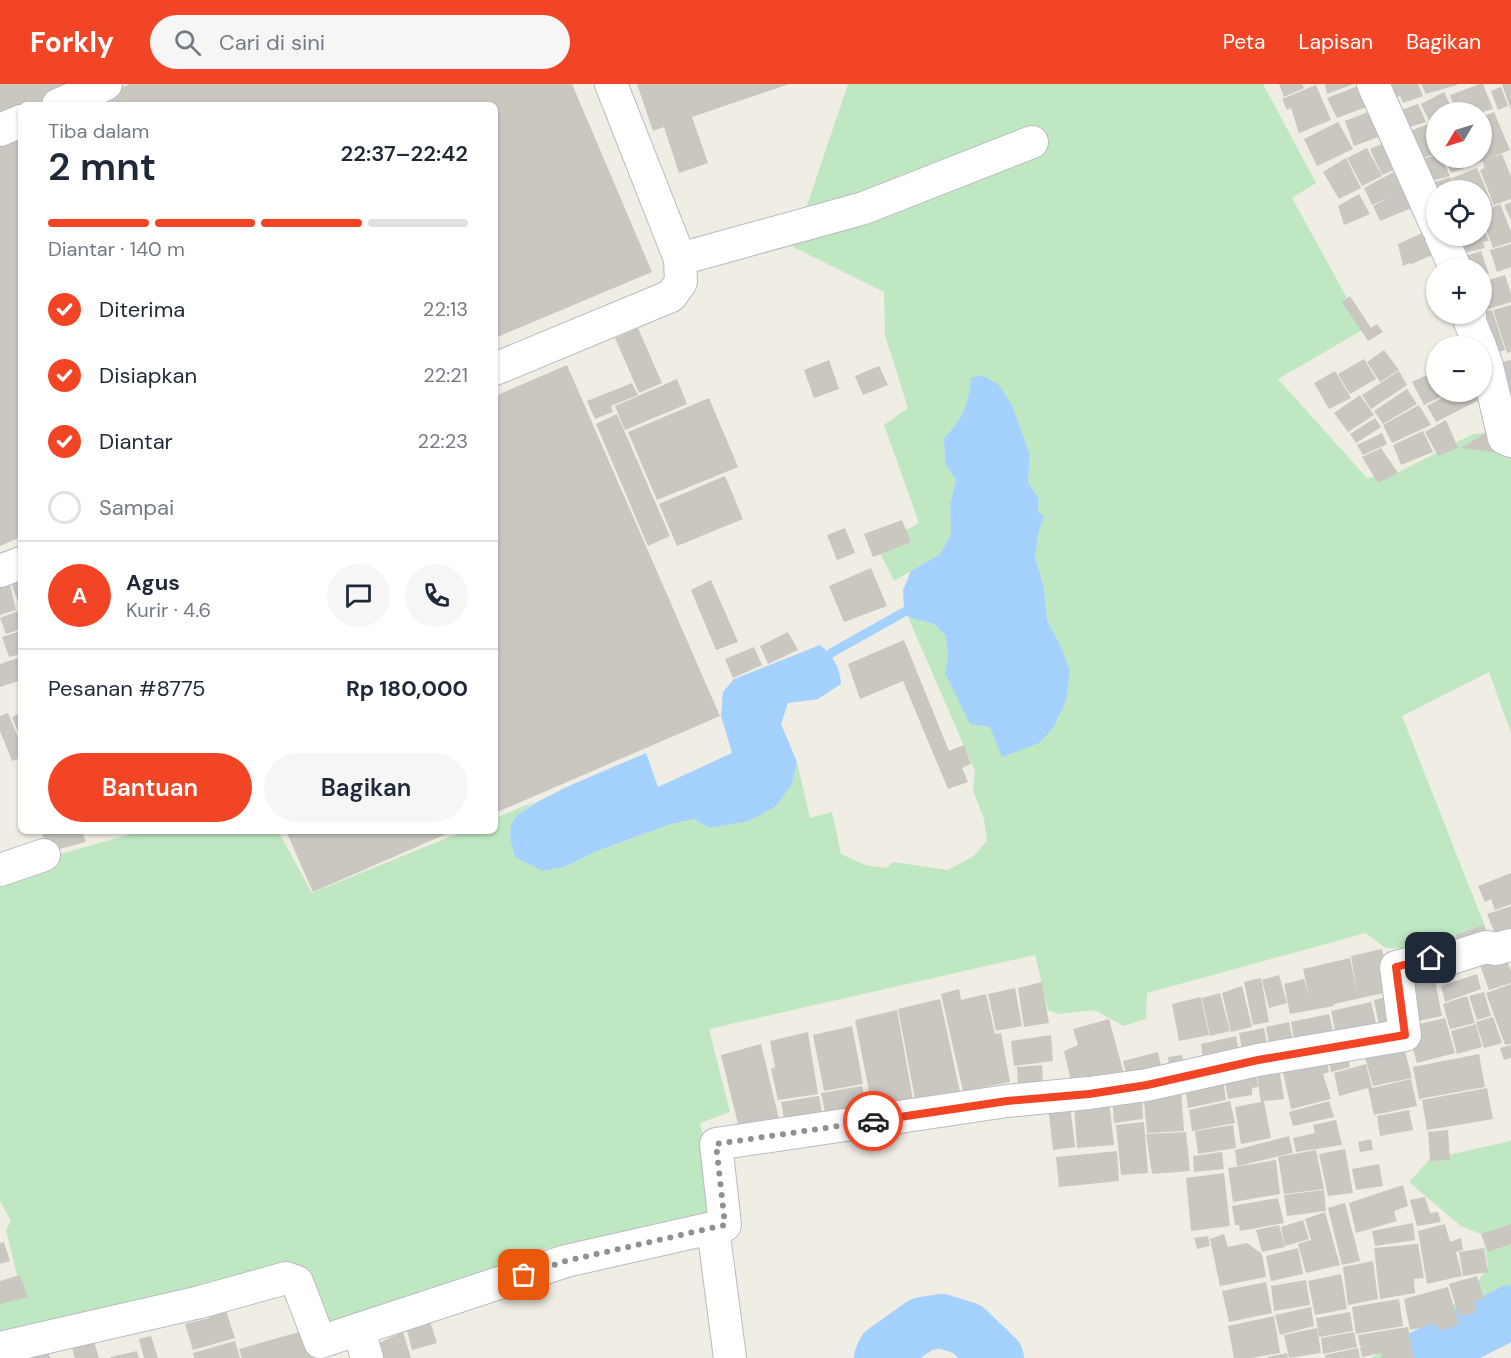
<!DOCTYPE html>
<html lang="id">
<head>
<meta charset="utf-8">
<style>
	:root { --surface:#fff; --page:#f6f6f7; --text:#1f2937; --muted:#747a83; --line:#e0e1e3; --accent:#f24526 }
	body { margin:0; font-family:"DM Sans",sans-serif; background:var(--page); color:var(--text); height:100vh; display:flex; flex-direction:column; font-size:22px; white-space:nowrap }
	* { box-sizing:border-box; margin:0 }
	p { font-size:20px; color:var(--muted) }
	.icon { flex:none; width:33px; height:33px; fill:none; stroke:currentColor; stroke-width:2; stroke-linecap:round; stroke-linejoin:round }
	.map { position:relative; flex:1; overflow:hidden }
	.sheet { position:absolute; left:18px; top:18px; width:480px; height:732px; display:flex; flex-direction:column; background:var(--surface); border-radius:9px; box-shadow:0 2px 4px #0004 }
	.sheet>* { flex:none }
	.needle { width:39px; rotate:232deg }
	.controls { position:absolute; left:1426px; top:18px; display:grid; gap:12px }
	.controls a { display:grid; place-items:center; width:66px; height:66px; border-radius:50%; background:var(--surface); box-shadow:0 2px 4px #0004; font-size:30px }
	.pin { position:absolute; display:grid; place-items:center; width:51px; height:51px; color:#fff; margin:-26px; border-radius:12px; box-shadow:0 3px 9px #0006 }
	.courier { position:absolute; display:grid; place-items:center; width:60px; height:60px; margin:-30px; border:4px solid #f24526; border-radius:50%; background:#fff; color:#222; box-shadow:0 2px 8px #0007 }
	.summary em { font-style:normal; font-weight:600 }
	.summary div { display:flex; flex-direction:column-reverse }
	.summary { display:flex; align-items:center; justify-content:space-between; height:102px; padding:0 30px }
	h1 { font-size:39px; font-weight:600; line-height:45px }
	.bar { display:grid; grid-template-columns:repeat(4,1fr); gap:9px 6px; align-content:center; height:72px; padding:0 30px }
	.bar i { height:8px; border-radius:4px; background:var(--line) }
	.bar .on { background:var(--accent) }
	.bar p { grid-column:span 4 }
	.line { display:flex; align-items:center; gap:15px; padding:0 30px; border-top:2px solid var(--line) }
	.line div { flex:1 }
	.round { display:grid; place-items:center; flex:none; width:63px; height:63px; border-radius:32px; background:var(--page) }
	ol { padding:0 30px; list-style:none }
	li { display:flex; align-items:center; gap:18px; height:66px }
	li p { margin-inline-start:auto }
	li .icon { padding:6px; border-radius:50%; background:var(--accent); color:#fff; stroke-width:4 }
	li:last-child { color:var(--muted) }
	li i { width:33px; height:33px; border:3px solid var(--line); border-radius:50% }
	.cta { display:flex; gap:12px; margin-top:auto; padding:12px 30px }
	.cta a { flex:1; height:69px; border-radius:36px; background:var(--accent); color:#fff; font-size:24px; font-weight:600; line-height:69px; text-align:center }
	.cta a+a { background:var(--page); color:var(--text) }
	header { display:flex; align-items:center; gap:36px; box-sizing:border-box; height:84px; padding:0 30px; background:var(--accent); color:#fff }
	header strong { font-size:28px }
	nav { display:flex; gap:33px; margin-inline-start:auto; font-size:21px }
	.search { width:420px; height:54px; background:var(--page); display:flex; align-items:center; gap:15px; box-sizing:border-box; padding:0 21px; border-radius:33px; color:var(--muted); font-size:22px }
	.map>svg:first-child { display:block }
	.green { fill:#bfe8c2 }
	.water { fill:#a4d1ff }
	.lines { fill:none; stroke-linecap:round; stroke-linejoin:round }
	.stream { stroke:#a4d1ff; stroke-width:9 }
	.river { stroke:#a4d1ff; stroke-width:54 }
	.building { fill:#cac7c1 }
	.minor-casing { stroke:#b9bbc0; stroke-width:34 }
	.minor { stroke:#fff; stroke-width:32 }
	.done { stroke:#8f9191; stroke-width:6; stroke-dasharray:0 10.8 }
	.route { stroke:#f24526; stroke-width:8 }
</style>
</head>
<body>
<header>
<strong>Forkly</strong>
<div class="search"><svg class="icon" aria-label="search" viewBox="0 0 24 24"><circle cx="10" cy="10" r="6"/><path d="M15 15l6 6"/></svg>Cari di sini</div>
<nav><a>Peta</a><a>Lapisan</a><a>Bagikan</a></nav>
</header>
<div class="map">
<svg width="1511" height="1274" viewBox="0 0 1511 1274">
	<rect width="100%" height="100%" fill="#efede4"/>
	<g class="green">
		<path d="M848 0H1263L1316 99 1292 114 1364 245 1278 295 1367 394 1397 389 1473 350 1511 348V649L1489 588 1402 632 1486 845 1423 865 1385 864 1366 849 1147 909 1146 935 1123 942 1095 926 1058 930 1048 926 1035 871 709 945 730 1028 700 1039 719 1122 704 1132 548 1164 324 1244 302 1185 295 1179 277 1180 137 1227 0 1253V1206L19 1199 6 1146 11 1137 0 1117V787L142 747H278L312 809 464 747H495V734L534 718 513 736 564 783 597 767 671 740 694 735 709 744 728 740 792 700 797 678 810 734 832 728 841 770 865 781 886 784 893 778 948 786 974 772 987 757 984 735 973 707 975 687 904 524 910 534 934 540 946 552 948 573 945 589 1060 561 1047 536 1044 504 1035 472 1039 447 1044 432 1038 429 1039 415 1028 398 1030 371 1012 321 971 295C969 321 962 335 944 354L945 379 956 396 950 420 951 451 940 470 894 497 877 462 919 439 884 341 908 324 885 251 884 208 793 163Z"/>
		<path d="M1511 1057V1238L1421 1274H1370L1404 1255 1470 1209 1488 1182 1483 1151 1461 1142 1409 1098 1430 1075Z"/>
	</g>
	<g class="water">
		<path d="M982 291 999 301 1012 321 1030 371 1028 398 1039 415 1038 428 1044 432 1039 447 1035 472 1044 504 1047 536 1060 561 1070 587 1066 617 1053 644 1039 659 1002 673 990 643 970 640 945 589 948 573 946 552 934 540 910 534 904 524 903 506 911 487 940 470 951 451 950 420 956 396 945 379 944 354C962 335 969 321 971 294Z"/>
		<path d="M820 561C833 571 840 584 841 600L818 615 788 619 781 640 797 678 792 700 776 722 749 737 709 744 694 735 671 740 597 767 564 783 542 787 515 773C512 762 507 748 513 737 524 717 620 681 646 669L658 703 732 669 721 632 723 608 734 595Z"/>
	</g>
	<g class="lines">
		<path class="stream" d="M831 569 906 527"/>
		<g class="river">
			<path d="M881 1274 884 1267 922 1240 942 1237 967 1245 997 1274"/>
			<path d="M1420 1274 1511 1228"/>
		</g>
	</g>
	<g class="building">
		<path d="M0 0H90L44 21H21V32L0 41Z"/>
		<path d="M130 0H572L652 188 495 254V21H80Z"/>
		<path d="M637 0H789L692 33 708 79 679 89 664 43 653 47Z"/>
		<path d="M1279 0H1302L1304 4 1284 13Z"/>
		<path d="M1325 0H1354L1327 10Z"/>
		<path d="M1363 0 1377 19 1337 34 1327 14Z"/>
		<path d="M1376 0H1418L1423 12 1403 19 1400 12 1384 17Z"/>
		<path d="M1421 0H1457V1L1426 10Z"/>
		<path d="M1480 0H1483L1493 25 1482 28H1456L1450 11Z"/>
		<path d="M1502 0H1511V26Z"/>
		<path d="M1316 1 1331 36 1299 49 1291 24 1287 26 1282 15Z"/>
		<path d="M1501 3 1508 22 1498 26 1491 7Z"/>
		<path d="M1444 8 1454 28H1437V48L1435 49 1421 20Z"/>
		<path d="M1418 20 1426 38 1397 47 1390 30Z"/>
		<path d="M1378 24 1392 48 1354 62 1345 37Z"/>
		<path d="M1494 28 1510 66 1485 76 1502 70 1511 92V115L1494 121 1480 86 1484 84 1483 77 1451 89 1445 74H1482V33Z"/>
		<path d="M1338 38 1353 65 1317 82 1304 55Z"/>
		<path d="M1428 40 1437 61V70L1410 77 1400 51Z"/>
		<path d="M21 46V453L0 462V55Z"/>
		<path d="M1393 55 1405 81 1382 91 1370 65Z"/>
		<path d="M1367 64 1382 92 1362 102 1347 74Z"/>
		<path d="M1437 71V74H1442L1450 92 1420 100 1411 78Z"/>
		<path d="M1346 74 1361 104 1339 115 1323 88Z"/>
		<path d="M1401 84 1419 121 1380 137 1373 122 1389 114 1372 121 1364 104Z"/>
		<path d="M1477 84 1493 122 1482 126V106H1458L1452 94Z"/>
		<path d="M1451 93 1456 106H1437L1423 102Z"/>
		<path d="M1359 110 1370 130 1344 141 1338 122Z"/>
		<path d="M1511 118V136L1504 121Z"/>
		<path d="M1500 120 1511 147V158L1493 164 1482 134V128Z"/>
		<path d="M1482 140 1489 157 1483 158 1485 164 1453 172 1444 152H1482Z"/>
		<path d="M1433 144 1443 166 1412 180 1410 179 1403 182 1398 160Z"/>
		<path d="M1511 160V183L1497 188 1490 166Z"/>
		<path d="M1481 167 1489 190 1482 192V184H1460L1456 175Z"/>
		<path d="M1505 191 1511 210V218L1482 227V198Z"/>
		<path d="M1350 212 1371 244 1377 240 1383 248 1368 257 1342 218Z"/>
		<path d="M1511 221V268L1507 269 1493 226Z"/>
		<path d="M1492 226 1505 266 1486 272 1482 229Z"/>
		<path d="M638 244 662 299 639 309 615 254Z"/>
		<path d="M1384 266 1399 286 1380 298 1367 278Z"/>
		<path d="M1364 275 1376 295 1350 310 1338 290Z"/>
		<path d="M829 276 839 305 814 314 804 286Z"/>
		<path d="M1511 276V320L1490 281Z"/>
		<path d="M567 281 720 632 495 729V312Z"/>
		<path d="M879 282 888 301 863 311 855 292Z"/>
		<path d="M1335 287 1351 314 1329 325 1314 299Z"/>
		<path d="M1399 287 1407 301 1371 325 1362 311Z"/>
		<path d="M1433 288 1437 296V308H1443L1445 311 1424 321 1412 298Z"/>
		<path d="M677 295 687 320 625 346 615 322Z"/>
		<path d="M632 299 638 311 611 322 613 328 595 335 587 317Z"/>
		<path d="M1407 305 1417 320 1383 340 1374 327Z"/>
		<path d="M1453 308H1482L1491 310 1436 338 1427 322Z"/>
		<path d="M1360 311 1374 331 1348 348 1334 329Z"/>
		<path d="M709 314 738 383 657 416 628 348Z"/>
		<path d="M1419 321 1431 341 1392 359 1383 341Z"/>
		<path d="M617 330 670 452 648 462 596 340Z"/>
		<path d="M1375 334 1381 343 1356 359 1350 350Z"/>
		<path d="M1446 336 1458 364 1438 372 1425 348Z"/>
		<path d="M1493 344 1500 369 1461 364Z"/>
		<path d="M1423 347 1433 368 1401 381 1393 361Z"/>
		<path d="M1382 349 1387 360 1363 371 1357 361Z"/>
		<path d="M1381 364 1398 389 1378 399 1362 373Z"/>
		<path d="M725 392 743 435 677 462 659 420Z"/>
		<path d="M902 436 911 458 873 473 864 450Z"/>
		<path d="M845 444 855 469 837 476 827 451Z"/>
		<path d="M871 484 887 522 844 538 829 502Z"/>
		<path d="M0 492 9 497 16 526 0 531Z"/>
		<path d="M21 493V520L19 521 10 496Z"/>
		<path d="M711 496 738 558 716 566 691 506Z"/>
		<path d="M21 526V545L6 550 0 534Z"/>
		<path d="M21 547V570L9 573 2 553Z"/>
		<path d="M788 548 798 566 768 580 760 562Z"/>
		<path d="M904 556 949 667 964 661 971 680 962 684 968 698 948 705 903 597 860 615 848 580Z"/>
		<path d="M754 563 762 581 733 594 725 575Z"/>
		<path d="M21 573V596L0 603V580Z"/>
		<path d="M8 629 21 660V674L12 677 0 647V632Z"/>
		<path d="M21 629V656L12 633Z"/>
		<path d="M41 747H82L86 758 48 768Z"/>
		<path d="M286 747H453L313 808Z"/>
		<path d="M1511 789V820L1495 826 1491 815 1485 818 1478 802Z"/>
		<path d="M1511 822V859L1500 862 1487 830Z"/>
		<path d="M1484 841 1491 857 1461 868 1456 851Z"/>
		<path d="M1502 864 1511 887V899L1489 906 1477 873Z"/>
		<path d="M1382 865 1386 884 1397 906 1334 920V922L1290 930 1284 900 1304 895 1309 912 1303 885 1350 874 1357 909 1351 872Z"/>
		<path d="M1431 876 1442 932 1408 939 1398 885Z"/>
		<path d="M1477 890 1481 905 1445 918 1441 902Z"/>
		<path d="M1279 891 1287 919 1269 924 1262 896Z"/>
		<path d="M1261 894 1269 938 1253 941 1244 898Z"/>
		<path d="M1042 898 1049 939 1024 943 1018 904Z"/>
		<path d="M1511 900V960L1505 961 1486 909Z"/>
		<path d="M1242 902 1252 943 1231 948 1222 909Z"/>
		<path d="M1015 904 1022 942 996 947 988 910Z"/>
		<path d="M959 905 961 916 986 910 995 950 1001 949 1010 998 963 1007 941 910Z"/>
		<path d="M1484 908 1491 932 1477 936 1469 912Z"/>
		<path d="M1220 909 1230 947 1210 952 1202 914Z"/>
		<path d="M1394 911 1401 946 1381 952 1374 916Z"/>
		<path d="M1467 912 1475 939 1450 945 1443 920Z"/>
		<path d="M1201 913 1209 951 1179 957 1172 920Z"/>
		<path d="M940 915 960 1008 915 1015 898 925Z"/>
		<path d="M1371 918 1379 951 1338 960 1331 927Z"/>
		<path d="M897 926 913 1016 872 1022 855 936Z"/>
		<path d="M1329 930 1336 959 1296 967 1291 938Z"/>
		<path d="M1493 933 1502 959 1484 964 1476 938Z"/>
		<path d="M1445 934 1455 969 1417 979 1407 943Z"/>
		<path d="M1109 935 1125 994 1073 1006 1064 967 1078 961 1073 945Z"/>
		<path d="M1289 938 1295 967 1271 970 1266 943Z"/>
		<path d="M1476 940 1482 963 1457 970 1451 947Z"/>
		<path d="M852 942 863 1000 824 1007 813 951Z"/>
		<path d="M1264 944 1269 971 1244 975 1239 949Z"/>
		<path d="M808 948 818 1010 778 1016 771 985 775 983 770 957Z"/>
		<path d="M1051 951 1053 977 1014 982 1011 957Z"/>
		<path d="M1236 952 1240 976 1204 982 1201 960Z"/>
		<path d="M761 960 779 1035 738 1040 721 971Z"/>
		<path d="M1403 960 1412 994 1373 1002 1364 970Z"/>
		<path d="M1511 961V974L1504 976 1500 964Z"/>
		<path d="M1158 968 1163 991 1128 998 1123 977Z"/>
		<path d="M1348 970 1350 983 1331 988 1328 974Z"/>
		<path d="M1479 970 1485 1003 1419 1015 1413 983Z"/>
		<path d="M1182 971 1185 986 1170 989 1168 973Z"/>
		<path d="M1326 972 1329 988 1323 990 1331 1015 1291 1025 1280 974Z"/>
		<path d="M1366 980 1372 1004 1411 995 1417 1022 1374 1031 1368 1004 1339 1012 1334 989Z"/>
		<path d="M1042 981 1043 1003H1018L1017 983Z"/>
		<path d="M1254 982 1258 1003 1252 1004V1011L1228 1015 1223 988Z"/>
		<path d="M1279 983 1284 1015 1264 1017 1271 1054 1241 1060 1235 1023 1261 1018 1256 987Z"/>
		<path d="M1222 988 1226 1016 1188 1024 1184 995Z"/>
		<path d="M862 1002 867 1022 825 1028 821 1009Z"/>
		<path d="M1487 1004 1493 1035 1427 1046 1422 1016Z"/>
		<path d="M1181 1005 1184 1047 1147 1049 1143 1008Z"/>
		<path d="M1142 1008 1143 1035 1114 1039 1112 1011Z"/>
		<path d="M819 1012 822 1028 784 1034 781 1018Z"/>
		<path d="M1109 1017 1114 1061 1077 1064 1074 1021Z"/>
		<path d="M1230 1017 1235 1039 1192 1047 1189 1026Z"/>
		<path d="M1329 1017 1334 1033 1293 1042 1289 1028Z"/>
		<path d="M1070 1020 1075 1063 1053 1066 1048 1022Z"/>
		<path d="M1409 1026 1413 1046 1380 1052 1377 1032Z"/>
		<path d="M1336 1036 1342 1061 1296 1068 1293 1054 1315 1049 1313 1041Z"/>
		<path d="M1144 1038 1148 1089 1121 1091 1116 1041Z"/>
		<path d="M1233 1041 1236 1064 1198 1070 1195 1047Z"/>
		<path d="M1448 1046 1450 1076 1430 1077 1428 1048Z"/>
		<path d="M1186 1048 1190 1087 1152 1090 1146 1050Z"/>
		<path d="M1289 1052 1293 1069 1237 1082 1235 1066Z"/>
		<path d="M1371 1055 1373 1066 1360 1068 1358 1058Z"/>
		<path d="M1345 1065 1353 1109 1328 1112 1319 1070Z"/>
		<path d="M1316 1066 1324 1105 1284 1110 1278 1073Z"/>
		<path d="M1117 1067 1119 1097 1059 1103 1056 1073Z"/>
		<path d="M1222 1068 1224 1085 1194 1088 1193 1072Z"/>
		<path d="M1276 1076 1280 1110 1233 1118 1228 1084Z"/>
		<path d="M1379 1080 1383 1102 1356 1106 1352 1085Z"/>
		<path d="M1224 1089 1230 1142 1191 1147 1186 1094Z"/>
		<path d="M1403 1101 1408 1122 1394 1127 1397 1137 1356 1149 1349 1119Z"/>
		<path d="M1324 1106 1326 1127 1287 1132 1284 1111Z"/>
		<path d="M1425 1113 1430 1129 1438 1128 1441 1138 1417 1142 1410 1116Z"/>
		<path d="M1278 1114 1284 1139 1240 1147 1239 1141H1235L1232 1122Z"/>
		<path d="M1345 1119 1360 1177 1342 1181 1328 1124Z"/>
		<path d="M1325 1128 1340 1181 1306 1189 1298 1160 1311 1156 1305 1135Z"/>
		<path d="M1303 1136 1309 1155 1285 1162 1281 1143Z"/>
		<path d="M1413 1139 1415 1156 1375 1162 1372 1147Z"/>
		<path d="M1445 1140 1450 1158 1461 1154 1463 1166 1456 1168 1462 1192 1427 1200 1418 1147Z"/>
		<path d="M1511 1140V1160L1488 1168 1481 1150Z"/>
		<path d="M1279 1141 1285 1163 1262 1168 1256 1146Z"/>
		<path d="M1224 1150 1228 1163 1247 1159 1262 1170 1266 1193 1220 1202 1210 1155Z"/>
		<path d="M1208 1152 1210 1162 1197 1165 1194 1154Z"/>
		<path d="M4 1158 10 1177 0 1180V1159Z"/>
		<path d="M1418 1160 1424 1194 1414 1195 1415 1209 1380 1215 1374 1164Z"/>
		<path d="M1298 1164 1303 1190 1271 1197 1266 1172Z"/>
		<path d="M1484 1164 1488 1188 1463 1192 1459 1168Z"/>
		<path d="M1373 1177 1378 1215 1348 1221 1343 1183Z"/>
		<path d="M1341 1190 1347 1225 1315 1231 1308 1197Z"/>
		<path d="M20 1191 28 1213 0 1220V1197Z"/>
		<path d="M1477 1192 1484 1215 1474 1218 1477 1228 1459 1233 1449 1200Z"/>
		<path d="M1306 1196 1310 1221 1274 1227 1271 1202Z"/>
		<path d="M1266 1198 1272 1229 1229 1238 1222 1207Z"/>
		<path d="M1448 1203 1459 1241 1439 1247 1436 1240 1410 1246 1404 1215Z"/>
		<path d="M1399 1215 1403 1242 1356 1250 1352 1223Z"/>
		<path d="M224 1221 235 1254 193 1266 185 1240 209 1234 207 1224Z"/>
		<path d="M1311 1223 1314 1242 1280 1251 1275 1231Z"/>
		<path d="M1350 1228 1353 1247 1319 1253 1316 1234Z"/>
		<path d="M1274 1232 1280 1269 1251 1274H1234L1228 1242Z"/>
		<path d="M430 1237 437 1259 412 1266 406 1243Z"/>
		<path d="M1408 1243 1414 1274H1382L1381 1269 1362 1273 1360 1263 1363 1262H1360L1358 1251Z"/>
		<path d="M1317 1244 1321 1269 1289 1274 1284 1251Z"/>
		<path d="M306 1246 316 1274H242L239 1265Z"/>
		<path d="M403 1248 411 1274H376L372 1262Z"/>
		<path d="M1354 1248 1357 1263 1323 1270 1321 1254Z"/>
		<path d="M151 1252 158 1274H144L139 1255Z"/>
		<path d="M93 1254 99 1274H75L71 1261Z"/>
		<path d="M235 1257 240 1274H194L193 1269Z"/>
		<path d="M1358 1264 1360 1274H1325V1271Z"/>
		<path d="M48 1266 50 1274H19Z"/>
		<path d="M137 1267 139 1274H110V1273Z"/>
		<path d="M1287 1269 1288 1274H1268L1267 1273Z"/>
	</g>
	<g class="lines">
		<defs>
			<g id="minor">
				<path d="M1373 0 1437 143"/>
				<path d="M58 21 106 0"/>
				<path d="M0 46 21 37"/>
				<path d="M1441 152 1455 184"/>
				<path d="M680 175 864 124 1032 58"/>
				<path d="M1470 230V238L1480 262"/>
				<path d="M1482 268 1487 282 1504 354 1511 357"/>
				<path d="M495 285 671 212 681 198 680 175 611 0"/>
				<path d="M0 487 21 479"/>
				<path d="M0 786 44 771"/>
				<path d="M713 1144 730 1274"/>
				<path d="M359 1245 367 1274"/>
				<path d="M0 1264 200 1218 286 1194 297 1198 320 1258 566 1177 725 1141 716 1060 1007 1017 1089 1009 1147 1001 1258 976 1405 951 1396 883 1431 874 1433 880 1486 863 1496 865 1511 861"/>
			</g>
		</defs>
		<use href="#minor" class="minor-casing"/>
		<use href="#minor" class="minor"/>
	</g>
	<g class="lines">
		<path class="done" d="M524 1191 566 1177 725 1141 716 1060 873 1037"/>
		<path class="route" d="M873 1037 1007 1017 1089 1010 1147 1001 1258 976 1405 951 1396 883 1431 874"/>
	</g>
</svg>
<div class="controls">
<a><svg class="needle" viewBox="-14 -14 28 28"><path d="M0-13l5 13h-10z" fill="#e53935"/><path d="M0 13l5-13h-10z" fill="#747a83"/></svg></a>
<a><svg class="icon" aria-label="locate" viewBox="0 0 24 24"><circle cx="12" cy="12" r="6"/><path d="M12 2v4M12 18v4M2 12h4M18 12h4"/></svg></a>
<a>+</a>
<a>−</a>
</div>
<div class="pin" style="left:524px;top:1191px;background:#ea580c"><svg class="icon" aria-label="bag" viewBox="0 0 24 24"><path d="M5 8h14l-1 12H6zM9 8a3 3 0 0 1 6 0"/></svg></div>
<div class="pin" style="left:1431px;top:874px;background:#1f2937"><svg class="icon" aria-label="home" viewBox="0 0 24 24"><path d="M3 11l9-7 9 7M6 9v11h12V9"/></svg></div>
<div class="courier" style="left:873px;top:1037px"><svg class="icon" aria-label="car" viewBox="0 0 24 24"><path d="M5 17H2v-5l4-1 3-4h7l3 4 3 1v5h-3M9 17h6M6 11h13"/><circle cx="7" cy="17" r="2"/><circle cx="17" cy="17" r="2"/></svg></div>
<section class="sheet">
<div class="summary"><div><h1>2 mnt</h1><p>Tiba dalam</p></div><em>22:37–22:42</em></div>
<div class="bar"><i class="on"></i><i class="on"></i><i class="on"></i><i></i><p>Diantar · 140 m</p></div>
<ol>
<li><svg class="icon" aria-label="check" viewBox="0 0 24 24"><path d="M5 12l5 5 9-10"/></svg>Diterima<p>22:13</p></li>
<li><svg class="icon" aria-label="check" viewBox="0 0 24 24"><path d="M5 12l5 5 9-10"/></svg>Disiapkan<p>22:21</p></li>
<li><svg class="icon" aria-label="check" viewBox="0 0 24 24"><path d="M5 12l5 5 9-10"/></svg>Diantar<p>22:23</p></li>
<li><i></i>Sampai</li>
</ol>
<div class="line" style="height:108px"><b class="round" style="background:var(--accent);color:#fff">A</b><div><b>Agus</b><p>Kurir · 4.6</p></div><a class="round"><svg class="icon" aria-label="chat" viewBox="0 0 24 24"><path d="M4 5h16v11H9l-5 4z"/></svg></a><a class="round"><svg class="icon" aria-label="phone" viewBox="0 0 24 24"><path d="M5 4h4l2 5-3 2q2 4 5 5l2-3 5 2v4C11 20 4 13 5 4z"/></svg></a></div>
<div class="line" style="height:78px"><div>Pesanan #8775</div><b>Rp 180,000</b></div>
<div class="cta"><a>Bantuan</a><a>Bagikan</a></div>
</section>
</div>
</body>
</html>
